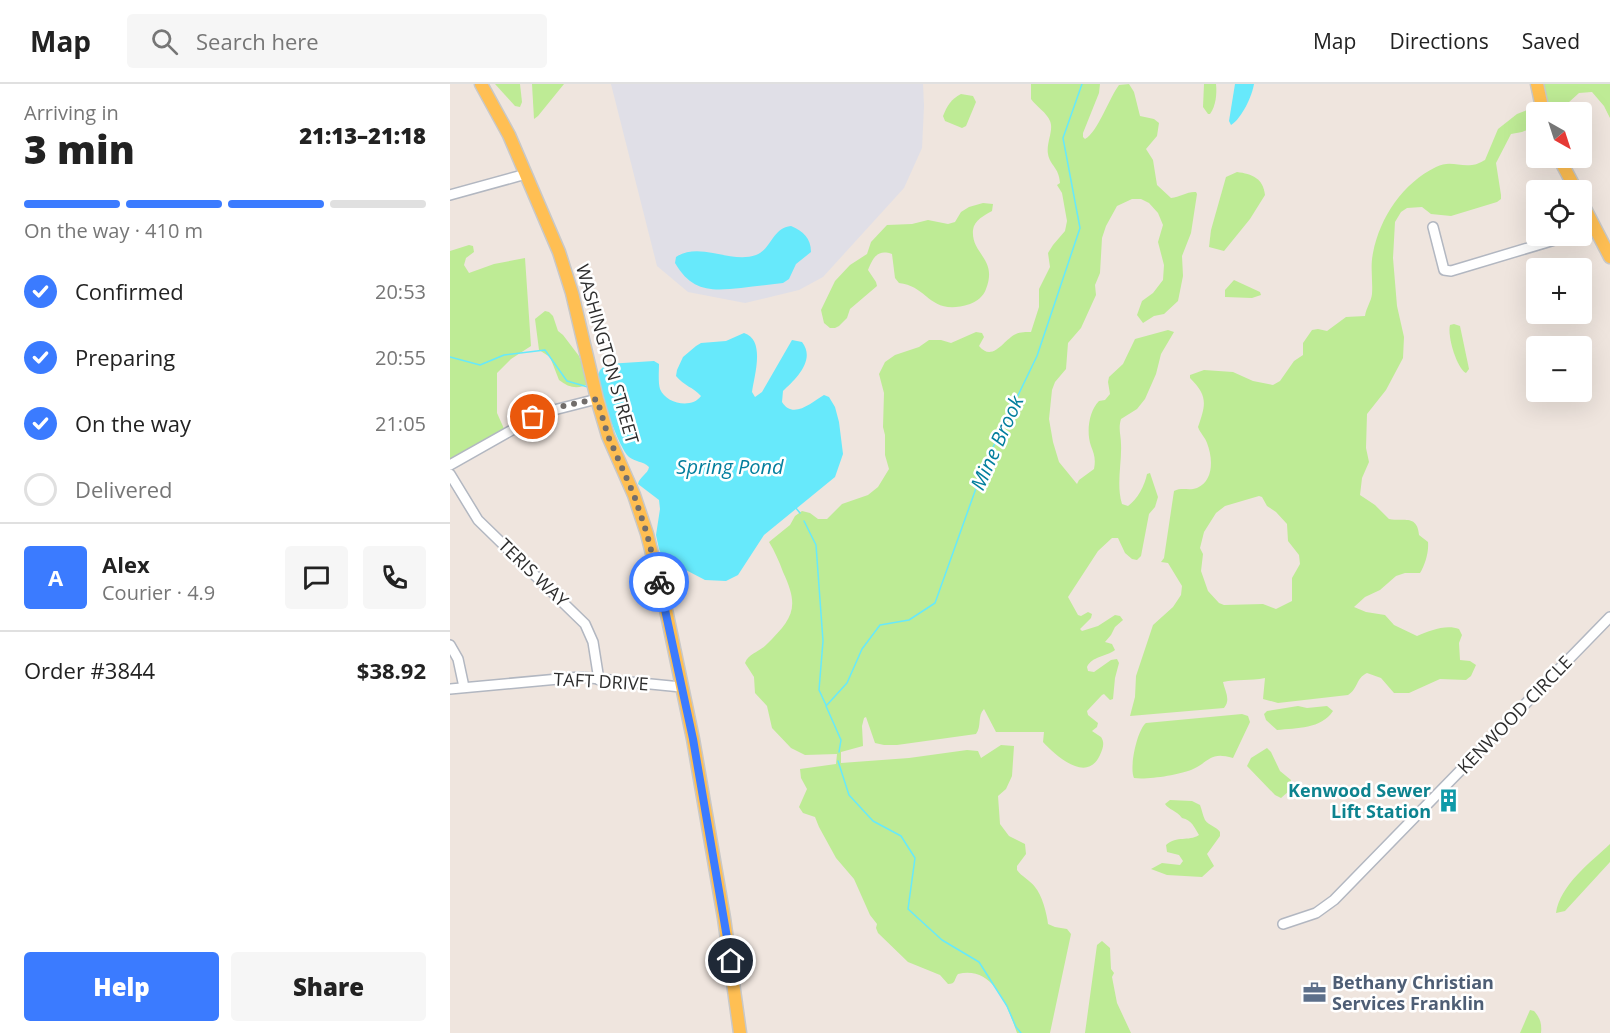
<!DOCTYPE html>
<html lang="en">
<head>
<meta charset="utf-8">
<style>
	:root { --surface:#fff; --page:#f6f6f6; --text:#222; --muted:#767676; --line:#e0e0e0; --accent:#3b7bff }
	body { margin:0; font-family:"Open Sans",sans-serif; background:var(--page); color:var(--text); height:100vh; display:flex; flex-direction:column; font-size:22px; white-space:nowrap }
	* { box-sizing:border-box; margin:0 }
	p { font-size:20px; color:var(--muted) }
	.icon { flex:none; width:33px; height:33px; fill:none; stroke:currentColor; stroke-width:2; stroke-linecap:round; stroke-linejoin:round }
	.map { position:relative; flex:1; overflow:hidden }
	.drawer { display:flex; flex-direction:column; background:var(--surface); width:450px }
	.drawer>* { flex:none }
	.needle { width:39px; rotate:141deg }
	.controls { position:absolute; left:1076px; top:18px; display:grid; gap:12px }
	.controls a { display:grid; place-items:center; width:66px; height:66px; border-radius:6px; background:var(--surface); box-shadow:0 6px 24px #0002; font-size:30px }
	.pin { position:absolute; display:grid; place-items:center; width:51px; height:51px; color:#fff; margin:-26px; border:3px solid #fff; border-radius:50%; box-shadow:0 2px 6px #0007 }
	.courier { position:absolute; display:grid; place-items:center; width:60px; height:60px; margin:-30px; border:4px solid #3b7bff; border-radius:50%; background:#fff; color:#222; box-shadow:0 2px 8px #0007 }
	.head em { font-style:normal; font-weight:800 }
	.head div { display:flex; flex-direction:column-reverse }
	.head { display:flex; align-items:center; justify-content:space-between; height:102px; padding:0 24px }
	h1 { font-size:39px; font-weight:800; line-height:45px }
	.bar { display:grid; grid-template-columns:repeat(4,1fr); gap:9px 6px; align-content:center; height:72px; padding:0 24px }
	.bar i { height:8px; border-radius:4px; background:var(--line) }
	.bar .active { background:var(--accent) }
	.bar p { grid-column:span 4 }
	.line { display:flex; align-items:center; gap:15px; padding:0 24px; border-top:2px solid var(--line) }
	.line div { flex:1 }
	.round { display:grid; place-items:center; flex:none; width:63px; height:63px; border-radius:6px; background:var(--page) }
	ol { padding:0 24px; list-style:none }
	li { display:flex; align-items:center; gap:18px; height:66px }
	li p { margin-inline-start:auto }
	li .icon { padding:6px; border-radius:50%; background:var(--accent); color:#fff; stroke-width:4 }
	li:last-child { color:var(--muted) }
	li i { width:33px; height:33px; border:3px solid var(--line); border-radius:50% }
	.action { display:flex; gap:12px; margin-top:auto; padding:12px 24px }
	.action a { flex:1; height:69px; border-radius:6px; background:var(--accent); color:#fff; font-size:24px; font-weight:800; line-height:69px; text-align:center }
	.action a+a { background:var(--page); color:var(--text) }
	header { display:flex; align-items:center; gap:36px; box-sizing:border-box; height:84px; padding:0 30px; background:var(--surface); border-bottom:2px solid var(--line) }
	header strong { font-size:28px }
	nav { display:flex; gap:33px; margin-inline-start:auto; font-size:21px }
	.search { width:420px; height:54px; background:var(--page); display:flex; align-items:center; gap:15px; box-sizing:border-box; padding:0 21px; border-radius:6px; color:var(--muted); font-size:22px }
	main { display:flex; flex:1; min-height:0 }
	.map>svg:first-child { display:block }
	.industrial { fill:#e0dfe7 }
	.green { fill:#beeb95; fill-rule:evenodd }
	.water { fill:#67e9fb }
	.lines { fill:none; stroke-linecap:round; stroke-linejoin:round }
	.stream { stroke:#67e9fb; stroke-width:1.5 }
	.minor-casing { stroke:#b2b7c1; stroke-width:12 }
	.major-casing { stroke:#c8c8c8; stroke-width:15 }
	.minor { stroke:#fff; stroke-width:9 }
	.major { stroke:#ffbf53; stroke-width:12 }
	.done { stroke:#716d6b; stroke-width:6; stroke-dasharray:0 10.8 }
	.route { stroke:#3b7bff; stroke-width:8 }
	.labels { text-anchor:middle; stroke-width:5; stroke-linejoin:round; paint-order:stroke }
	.street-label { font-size:18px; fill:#2d2d2d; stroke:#fff }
	.culture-label { font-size:18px; font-weight:bold; fill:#0d838f; stroke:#fff; text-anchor:end }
	.service-label { font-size:18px; font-weight:bold; fill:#4e5e75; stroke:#fff; text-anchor:start }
	.water-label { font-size:20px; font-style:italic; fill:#027e9d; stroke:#fff }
</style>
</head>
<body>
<header>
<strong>Map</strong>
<div class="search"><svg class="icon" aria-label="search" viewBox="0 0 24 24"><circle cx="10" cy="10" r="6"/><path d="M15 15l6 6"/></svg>Search here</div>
<nav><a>Map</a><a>Directions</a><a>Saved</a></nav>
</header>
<main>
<section class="drawer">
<div class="head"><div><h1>3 min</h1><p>Arriving in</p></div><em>21:13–21:18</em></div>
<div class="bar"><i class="active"></i><i class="active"></i><i class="active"></i><i></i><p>On the way · 410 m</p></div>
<ol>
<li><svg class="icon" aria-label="check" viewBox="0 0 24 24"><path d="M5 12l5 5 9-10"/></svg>Confirmed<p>20:53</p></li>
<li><svg class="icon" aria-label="check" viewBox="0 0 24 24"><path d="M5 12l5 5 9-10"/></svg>Preparing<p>20:55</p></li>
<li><svg class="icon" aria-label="check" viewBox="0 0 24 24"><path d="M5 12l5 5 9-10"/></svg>On the way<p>21:05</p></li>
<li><i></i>Delivered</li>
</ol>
<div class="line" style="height:108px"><b class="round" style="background:var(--accent);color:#fff">A</b><div><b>Alex</b><p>Courier · 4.9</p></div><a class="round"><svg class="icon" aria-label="chat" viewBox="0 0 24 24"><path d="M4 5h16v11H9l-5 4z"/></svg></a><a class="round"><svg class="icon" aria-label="phone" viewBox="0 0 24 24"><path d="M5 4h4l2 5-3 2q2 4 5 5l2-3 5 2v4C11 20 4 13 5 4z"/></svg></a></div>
<div class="line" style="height:78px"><div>Order #3844</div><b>$38.92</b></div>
<div class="action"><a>Help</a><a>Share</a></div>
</section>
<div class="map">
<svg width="1160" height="949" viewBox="0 0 1160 949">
	<rect width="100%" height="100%" fill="#efe5de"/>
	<path class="industrial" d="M161 0H473L474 22 472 64 454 104 373 193 349 206 295 219 238 208 207 182Z"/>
	<g class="green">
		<path d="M45 0H70L72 18 70 23 65 22Z"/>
		<path d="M82 0H114L88 32 84 35Z"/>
		<path d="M581 0H650L649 9 633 49V53L635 55C648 48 659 14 669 1L679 0 684 8 690 32 704 35 709 39 707 52 696 65 703 76 707 101 721 114C730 113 738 107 746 108L747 110 741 149 732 172 733 192 728 217 714 230 704 232 693 239 687 231 692 217 703 209 713 196 714 181 708 158 713 141 708 129 699 119 691 115H682L667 122 656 142 652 154 650 189 645 201 646 211 631 244 618 259 616 285 605 298 602 306 599 335 603 358 609 378 627 400 629 396 644 385C646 375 644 370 641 362 636 348 639 327 649 317L655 316 660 310 658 298 659 293 673 280 685 255 718 246 724 248 711 270 706 290 695 315 687 325 671 335C668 345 671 351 671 360 672 379 666 401 672 420L678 422C687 416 695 401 697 390L700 389 708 413 705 423 699 430 691 472 687 476 682 475 675 469 668 454H662L648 467 618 513 628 531 631 532 638 528 642 530 641 534 630 545 632 547 648 542 665 531 670 532 673 536 665 543 661 551 655 558 662 560 665 566C656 573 642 572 637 583L638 587 644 588 661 576 667 575 669 579 665 594 663 615 660 616 654 610 652 611 637 627 638 631 648 639 647 643 642 647 651 653C655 659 653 664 650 671 637 700 606 672 593 658L594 648H546L534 625C527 632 532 642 526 650L447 661H434L425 659 416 633 414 634 412 642 413 662 391 668V679L459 674 517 666 528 667 531 674 551 661 564 662 562 692 556 705 548 712 550 740 559 752 575 760 576 770 567 782V786C572 793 580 796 585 803 592 811 597 830 598 840L605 843 617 845 621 850 600 949H567C558 924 544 881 508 890 504 895 506 900 498 900L490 891 458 878 428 849 426 844 427 840 420 831 404 795 386 774 369 743 365 733 353 729 349 723 357 705 351 694 350 685 386 680 387 670 355 671 341 664 322 644 317 622 305 609 304 593 295 579C299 569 308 569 316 561 343 534 350 524 333 488 329 477 325 468 319 458L340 441 345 432 352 427 360 429 368 435H377L392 420 418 411 428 403 439 385 435 371V351L433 343 434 309 429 290 435 278 445 271 469 263 479 256H491L501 259 526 248 532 249 534 253 529 262C543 279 554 255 566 250 570 248 577 248 581 248L589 223V205L600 183 598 169 603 161 615 147 617 137 612 109 607 101 610 99C609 83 600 82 598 70 596 59 604 46 600 37 597 29 586 22 581 15Z"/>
		<path d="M754 0H766C767 9 766 22 760 30H758L753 23Z"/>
		<path d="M1093 0H1160V34L1154 22 1142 8 1129 9 1108 28H1099Z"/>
		<path d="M511 10 523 12 526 18 516 42 512 44 495 37 493 32C497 22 501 15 511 10Z"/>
		<path d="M1082 24 1086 32V42L1072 48 1061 50 1046 79 1051 111V115L1047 118 1001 132 981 130 972 123 957 124 951 128 945 138 943 174 947 222 954 253 953 274 936 306 917 330 916 364 919 378 912 394 910 411 925 421 939 435C954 438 967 430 969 451L978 458C979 468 975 481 970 489H955L946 492 930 506 915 513 904 523 916 528 935 531 944 541 967 552C979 547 996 540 1009 545L1012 551 1009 559 1010 576 1020 577 1026 581 1021 592 1016 596 990 595 959 609H944L931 594 917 589C906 594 908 605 898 611L828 619 813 615 815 594C800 597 787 595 773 598 775 607 781 616 774 624L680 632 685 613 686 592 703 541 723 523 731 511 732 502 718 479 711 478 714 474 724 407C732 403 739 407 747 404 764 397 763 374 757 359 755 353 750 349 748 343 756 320 758 312 740 294V291L754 286 783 288 803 297 823 301 830 297 844 277 853 271V259L862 246 868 245 877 247 896 233 915 232C916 224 921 218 922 210 923 196 920 183 923 169 930 133 953 99 986 83 1000 76 1009 83 1022 81 1026 81 1031 78 1035 76L1048 45 1067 30ZM809 412 812 413 817 422 826 428 837 440 838 457 849 471 850 480 842 494V517L826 525 813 520 774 521 769 519 758 507 751 487 753 470 750 464 754 448 766 429 775 422Z"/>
		<path d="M787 88C802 90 813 94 815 111L800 135 774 167 759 163 761 146 776 93Z"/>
		<path d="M533 119 543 120 542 127C535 131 524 136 523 146 521 171 548 174 536 205 534 212 526 218 520 220 479 233 479 202 449 199L445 194 442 170C427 165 423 174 418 186L426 198 427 202 400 225 397 234 389 242 385 244H380L374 239 371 226 385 197 400 181 417 170 421 158 437 141 462 140 478 136 498 140 505 138 511 128 519 123Z"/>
		<path d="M19 161 23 162 24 168 16 174 14 181 19 189 44 180 75 174 81 262 61 275 47 289V329L55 347 0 376V167Z"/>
		<path d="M784 196 810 208 811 211 802 214 775 213V206Z"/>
		<path d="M95 227 99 228 103 232 108 247 113 251 129 272 139 299C129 306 119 304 109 296L100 273 89 266 85 235Z"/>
		<path d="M1004 240 1010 242 1019 285 1016 289C1007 285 997 252 1000 241Z"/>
		<path d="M848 622 857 624 877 622 883 627C871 645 847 644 827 646L816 636 814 630 817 627Z"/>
		<path d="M792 630 798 632 800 638 783 674C759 667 760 678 741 686 728 691 697 696 684 694 679 684 687 646 696 639Z"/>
		<path d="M817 664 821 668 830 687 841 696 839 707 831 714 825 711 797 682 801 674Z"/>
		<path d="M720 716 742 717 750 721C752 726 753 732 755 736 759 742 766 742 770 748V752L757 770 764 782 752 793 717 791 701 785 712 779 730 781 733 777 729 771 717 768 716 761C727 751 738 758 749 751 744 743 742 736 732 734 726 726 719 726 715 720Z"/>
		<path d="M1160 760V778L1115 827 1106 829C1110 801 1141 778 1160 760Z"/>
		<path d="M652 857 660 864 661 885 664 889 662 893 667 919 681 949H635L647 861Z"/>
		<path d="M1080 926 1084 927C1090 934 1092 939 1091 949H1070Z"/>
	</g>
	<g class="water">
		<path d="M785 0H804C802 12 792 34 781 41L779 37Z"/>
		<path d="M341 142C353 147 361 154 361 168L346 180 339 195 333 199C319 201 305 202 291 204 261 207 242 208 225 179L226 173C250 157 280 180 306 171 322 165 322 144 341 142Z"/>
		<path d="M294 249C316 256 304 292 302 308L305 313 312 308 342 256 352 258C366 276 346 295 333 307L332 318C343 336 362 318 374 311L379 313 385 323 389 338 393 370 385 393 314 451 288 491 276 497 255 496 213 474 209 465 206 451 210 425 209 416 188 400C189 393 198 390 199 383 193 377 185 378 179 373 168 363 151 310 147 294L150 286 157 280 204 277 209 280C209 287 208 298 210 305 216 320 242 325 251 312 243 303 234 302 226 292L227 286 233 273 246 262 251 259 276 257Z"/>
	</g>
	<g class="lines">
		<g class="stream">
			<path d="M0 273 30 281 54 271 95 266 117 297 138 303"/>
			<path d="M345 423 350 429"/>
			<path d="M354 437 366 461 373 557 369 606 376 621"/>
			<path d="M389 668 391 656 376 622 397 599 412 565 430 541 459 536 485 519 534 382 587 272 630 144 613 54 632 0"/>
			<path d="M388 677 399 711 423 737 451 752 465 774 458 825 492 856 529 878 557 922 566 943 571 949"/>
		</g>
		<defs>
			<g id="minor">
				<path d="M0 111 76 90"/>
				<path d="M983 143 994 186 1001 187 1118 152"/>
				<path d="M1131 147 1144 143"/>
				<path d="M0 381 92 329 147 315"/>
				<path d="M0 390 28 436 135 540 143 558 149 596"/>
				<path d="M0 561 8 575 14 603"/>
				<path d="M0 605 130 593 231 603"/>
				<path d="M833 840 866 829 884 816 1160 533"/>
			</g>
			<g id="major">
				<path d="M31 0 59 51 109 168 122 209 147 315 158 352 184 411 197 450 215 521 243 655 274 834 290 949"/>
				<path d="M1087 0 1093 28"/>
				<path d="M1109 74 1126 106"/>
				<path d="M1131 117 1160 173"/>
			</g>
		</defs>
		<use href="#minor" class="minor-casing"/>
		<use href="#major" class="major-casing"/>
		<use href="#minor" class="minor"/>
		<use href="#major" class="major"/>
	</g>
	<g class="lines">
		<path class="done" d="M83 333 109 323 147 315 158 352 184 411 197 450 209 498"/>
		<path class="route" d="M209 498 243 655 281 877"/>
	</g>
	<defs>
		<symbol id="building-bare" viewBox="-9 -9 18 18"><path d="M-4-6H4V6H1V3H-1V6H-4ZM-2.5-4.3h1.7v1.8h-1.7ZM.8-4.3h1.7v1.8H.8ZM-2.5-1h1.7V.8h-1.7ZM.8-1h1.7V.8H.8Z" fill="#0f9aa8" stroke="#fff" stroke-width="2.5" paint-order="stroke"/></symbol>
		<symbol id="office-bare" viewBox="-9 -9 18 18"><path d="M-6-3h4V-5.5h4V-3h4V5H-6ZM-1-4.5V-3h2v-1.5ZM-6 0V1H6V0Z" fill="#5c6f8a" stroke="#fff" stroke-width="2.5" paint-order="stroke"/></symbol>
	</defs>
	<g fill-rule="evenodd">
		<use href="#building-bare" x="982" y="700" width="33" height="33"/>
		<use href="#office-bare" x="848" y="892" width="33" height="33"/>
	</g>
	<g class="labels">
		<g class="street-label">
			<text transform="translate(157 270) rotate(74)" y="6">WASHINGTON STREET</text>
			<text transform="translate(83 489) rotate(44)" y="6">TERIS WAY</text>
			<text transform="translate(151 598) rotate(3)" y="6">TAFT DRIVE</text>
			<text transform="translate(1065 631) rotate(-46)" y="6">KENWOOD CIRCLE</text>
		</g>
		<g class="culture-label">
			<text x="981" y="713">Kenwood Sewer<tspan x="981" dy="21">Lift Station</tspan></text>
		</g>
		<g class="service-label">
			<text x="882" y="905">Bethany Christian<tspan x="882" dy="21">Services Franklin</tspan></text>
		</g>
		<g class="water-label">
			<text transform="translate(547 359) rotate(-66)" y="7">Mine Brook</text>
			<text x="280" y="390">Spring Pond</text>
		</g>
	</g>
</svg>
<div class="controls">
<a><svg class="needle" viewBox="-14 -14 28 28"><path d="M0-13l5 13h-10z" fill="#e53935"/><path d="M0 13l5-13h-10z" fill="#767676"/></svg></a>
<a><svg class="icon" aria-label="locate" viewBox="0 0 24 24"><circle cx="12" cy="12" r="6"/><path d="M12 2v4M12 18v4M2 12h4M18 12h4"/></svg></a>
<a>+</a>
<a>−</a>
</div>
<div class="pin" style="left:83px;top:333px;background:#ea580c"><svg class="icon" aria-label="bag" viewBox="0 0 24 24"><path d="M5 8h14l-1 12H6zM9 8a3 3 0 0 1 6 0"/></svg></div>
<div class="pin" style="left:281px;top:877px;background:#1f2937"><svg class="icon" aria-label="home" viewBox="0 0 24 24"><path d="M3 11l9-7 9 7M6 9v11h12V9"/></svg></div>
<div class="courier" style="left:209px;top:498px"><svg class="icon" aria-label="bike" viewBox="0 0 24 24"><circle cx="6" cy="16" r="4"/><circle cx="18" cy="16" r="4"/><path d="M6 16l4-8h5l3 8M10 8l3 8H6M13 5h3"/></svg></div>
</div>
</main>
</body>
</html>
